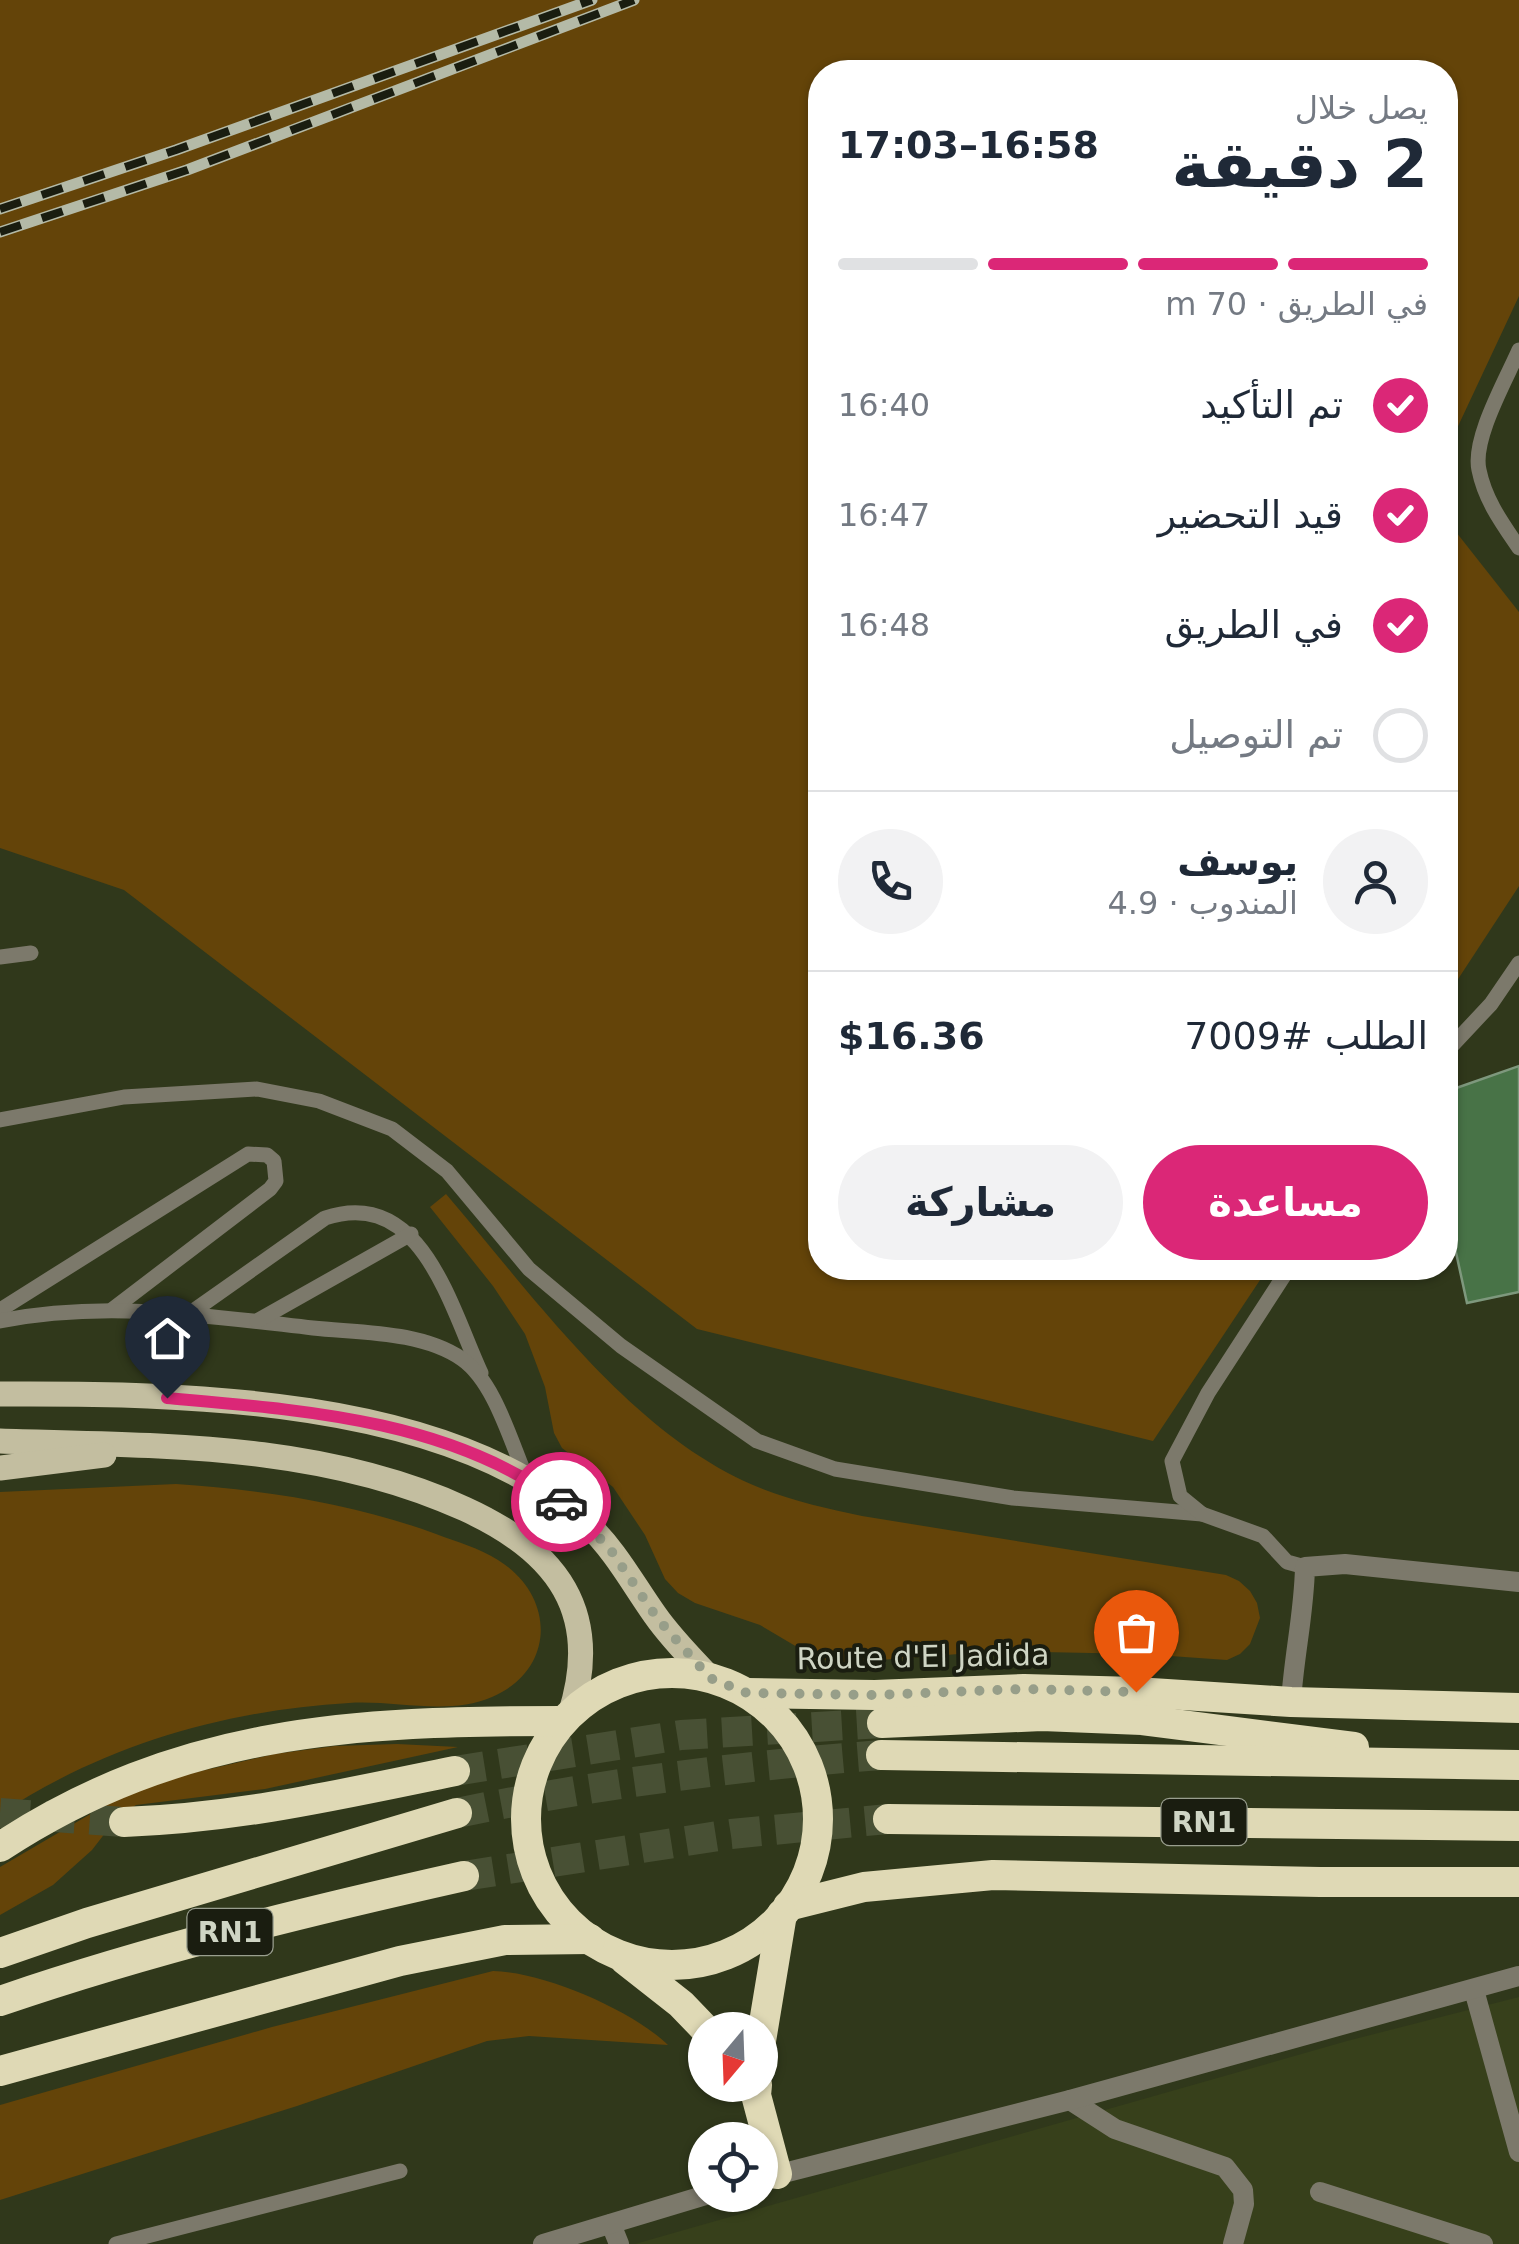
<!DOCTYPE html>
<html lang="ar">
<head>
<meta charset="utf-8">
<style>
	:root { --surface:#fff; --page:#f2f2f3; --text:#1f2937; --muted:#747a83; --line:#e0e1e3; --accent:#db2777 }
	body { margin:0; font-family:"DejaVu Sans","Noto Sans Arabic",sans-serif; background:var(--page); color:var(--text); direction:rtl; height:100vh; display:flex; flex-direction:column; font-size:38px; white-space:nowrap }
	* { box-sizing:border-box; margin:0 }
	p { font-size:32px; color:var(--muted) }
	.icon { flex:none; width:55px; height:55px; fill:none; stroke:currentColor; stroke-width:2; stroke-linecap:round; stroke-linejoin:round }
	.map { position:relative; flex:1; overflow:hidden; direction:ltr }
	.sheet { position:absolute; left:808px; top:60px; width:650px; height:1220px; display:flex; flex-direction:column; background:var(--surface); border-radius:40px; box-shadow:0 2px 8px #0004; direction:rtl }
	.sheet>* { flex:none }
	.needle { width:65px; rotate:199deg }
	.fabs { position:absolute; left:688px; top:2012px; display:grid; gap:20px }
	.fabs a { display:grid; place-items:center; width:90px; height:90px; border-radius:50%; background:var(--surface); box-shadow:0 2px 8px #0004; font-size:50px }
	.pin { position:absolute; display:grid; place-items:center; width:85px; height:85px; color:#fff; margin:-102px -42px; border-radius:50% 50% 50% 0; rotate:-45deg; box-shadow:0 0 10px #0007 }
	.pin .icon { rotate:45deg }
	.courier { position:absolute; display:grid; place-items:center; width:100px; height:100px; margin:-50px; border:8px solid #db2777; border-radius:50%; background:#fff; color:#222; box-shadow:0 2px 12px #0007 }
	.headline em { font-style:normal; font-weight:600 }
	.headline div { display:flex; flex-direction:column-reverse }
	.headline { display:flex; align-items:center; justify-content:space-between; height:170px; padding:0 30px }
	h1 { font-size:65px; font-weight:600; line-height:75px }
	.bar { display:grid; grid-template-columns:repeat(4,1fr); gap:15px 10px; align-content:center; height:120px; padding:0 30px }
	.bar i { height:12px; border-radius:8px; background:var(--line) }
	.bar .current { background:var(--accent) }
	.bar p { grid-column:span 4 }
	.line { display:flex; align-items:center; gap:25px; padding:0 30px; border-top:2px solid var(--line) }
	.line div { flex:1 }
	.round { display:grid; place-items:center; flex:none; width:105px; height:105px; border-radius:52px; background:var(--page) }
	ol { padding:0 30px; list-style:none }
	li { display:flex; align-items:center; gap:30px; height:110px }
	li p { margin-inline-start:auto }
	li .icon { padding:10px; border-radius:50%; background:var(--accent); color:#fff; stroke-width:4 }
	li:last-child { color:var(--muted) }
	li i { width:55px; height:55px; border:5px solid var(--line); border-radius:50% }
	.action { display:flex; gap:20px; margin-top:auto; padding:20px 30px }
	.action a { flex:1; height:115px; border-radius:60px; background:var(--accent); color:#fff; font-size:40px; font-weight:600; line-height:115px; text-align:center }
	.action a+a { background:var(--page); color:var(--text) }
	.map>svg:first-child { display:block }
	.built { fill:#37401b }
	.green { fill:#644409 }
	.building { fill:#487347; stroke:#7e987d; stroke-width:2.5 }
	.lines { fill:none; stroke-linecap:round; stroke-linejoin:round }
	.highway-tunnel { stroke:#485034; stroke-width:30; stroke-dasharray:30 15; stroke-linecap:butt }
	.lane { stroke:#7c796b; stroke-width:15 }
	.street { stroke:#7c796b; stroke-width:20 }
	.primary { stroke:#c3bea0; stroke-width:25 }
	.highway { stroke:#dfd9b5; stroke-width:30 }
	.rail-casing { stroke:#b4baa7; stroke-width:11 }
	.rail { stroke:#1a1d10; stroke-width:8; stroke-dasharray:22; stroke-linecap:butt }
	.done { stroke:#979e89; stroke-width:10; stroke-dasharray:0 18 }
	.route { stroke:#db2777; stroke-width:12 }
	.labels { text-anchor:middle; stroke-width:8; stroke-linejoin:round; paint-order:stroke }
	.shield { fill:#1a1d10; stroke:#999e8e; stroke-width:2.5 }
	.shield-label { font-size:28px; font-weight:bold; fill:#cfd5c4 }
	.street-label { font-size:30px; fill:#cfd5c4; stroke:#1a1d10 }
</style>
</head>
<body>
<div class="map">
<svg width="1519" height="2244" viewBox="0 0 1519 2244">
	<rect width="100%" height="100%" fill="#30381b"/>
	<path class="built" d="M1519 1997V2244H635L1347 2041Z"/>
	<g class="green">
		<path d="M0 0H1519V296L1445 454V72H820V1268H1268L1153 1441 697 1329 124 890 0 848Z"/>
		<path d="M1445 518 1519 612V886L1445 999Z"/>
		<path d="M446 1194C533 1295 628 1431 753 1485 788 1500 825 1508 862 1516L1226 1575 1239 1581 1250 1591 1257 1603 1260 1618 1250 1644 1240 1654 1227 1660 1142 1654 998 1651 841 1663 814 1657 760 1625 695 1603 678 1593 665 1579 645 1535 613 1487 562 1448 554 1433 545 1387 525 1334 493 1286 430 1207Z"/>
		<path d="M176 1484C265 1490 352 1503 436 1534 457 1542 479 1548 498 1560 555 1595 557 1669 492 1697 449 1716 395 1700 349 1703 226 1710 104 1745 0 1814V1492Z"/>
		<path d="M397 1744 458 1747 265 1789 136 1805 116 1819 92 1850 53 1885 0 1915V1867L128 1792 171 1778 274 1754 335 1746Z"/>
		<path d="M493 1971C544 1972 632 2010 668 2045L529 2036 487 2041 297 2106 0 2200V2105L272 2027Z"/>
	</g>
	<path class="building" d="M1519 1066V1292L1467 1303 1445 1202V1092Z"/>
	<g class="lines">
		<g class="highway-tunnel">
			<path d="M455 1771 681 1735 882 1723"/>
			<path d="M0 1813 124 1822"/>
			<path d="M457 1813C597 1784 738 1766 881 1755"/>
			<path d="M464 1876 731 1834 888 1819"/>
		</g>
		<g class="lane">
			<path d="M1519 350C1506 380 1472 439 1479 470 1485 500 1502 523 1519 548"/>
			<path d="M0 957 31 953"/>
			<path d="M1445 1053 1491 1004 1519 963"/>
			<path d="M0 1120 124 1097 257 1089 319 1101 392 1129 447 1171 529 1269 621 1346 757 1441 835 1469 1013 1498 1202 1514"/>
			<path d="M1289 1268 1208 1393 1172 1461 1180 1496 1202 1514 1263 1536 1287 1562 1305 1567"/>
			<path d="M0 1310 248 1154 267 1155 274 1161 276 1181 270 1189 113 1309"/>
			<path d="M189 1314 325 1218C421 1186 450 1306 481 1373"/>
			<path d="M0 1321C105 1300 209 1316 313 1328 361 1333 421 1331 462 1359 495 1382 511 1443 527 1479"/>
			<path d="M257 1321 411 1234"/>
			<path d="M116 2244 400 2171"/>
		</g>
		<g class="street">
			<path d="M1291 1702C1294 1655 1304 1614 1305 1567L1345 1564 1519 1582"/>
			<path d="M1474 1990 1519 2152"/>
			<path d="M1070 2100 1115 2129 1225 2167 1243 2190 1244 2204 1233 2244"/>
			<path d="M760 2179 1070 2100 1519 1976"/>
			<path d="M1320 2192 1483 2244"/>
			<path d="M611 2224 619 2244"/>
			<path d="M543 2244 706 2195"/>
		</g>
		<g class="primary">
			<path d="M0 1394C178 1393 451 1396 587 1524 615 1550 633 1584 655 1615 671 1638 691 1658 710 1678"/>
			<path d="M0 1441C158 1446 318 1442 465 1509 557 1551 603 1612 570 1715"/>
			<path d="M0 1468 104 1455"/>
		</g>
		<g class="highway">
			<circle cx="672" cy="1819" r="146"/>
			<path d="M747 1693 875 1695 1024 1689 1136 1692 1291 1702 1519 1708"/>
			<path d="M882 1723 1042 1716 1142 1720 1354 1747"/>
			<path d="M881 1755 1519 1765"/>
			<path d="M888 1819 1519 1826"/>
			<path d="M124 1822C239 1818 342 1794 455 1771"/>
			<path d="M0 1847C180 1729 354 1721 563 1721"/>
			<path d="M788 1906 864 1887 993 1875 1320 1882H1519"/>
			<path d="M0 1953 87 1923 457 1813"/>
			<path d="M625 1960 681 2004 706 2030"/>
			<path d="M0 2001C152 1949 308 1911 464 1876"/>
			<path d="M760 2047 782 1914"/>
			<path d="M0 2071 400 1961 505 1940 590 1939"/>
			<path d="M757 2085 756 2095 777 2174"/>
		</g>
		<defs>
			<g id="rail">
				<path d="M0 209 176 150 592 0"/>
				<path d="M0 232 187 170 634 0"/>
			</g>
		</defs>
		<use href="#rail" class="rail-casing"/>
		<use href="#rail" class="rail"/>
	</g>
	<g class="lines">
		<path class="done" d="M561 1502 587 1524 612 1552 657 1618 710 1678 747 1693 874 1695 1024 1689 1136 1692"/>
		<path class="route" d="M167 1398C302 1410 447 1419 561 1502"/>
	</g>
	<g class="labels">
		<g class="shield">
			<rect x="1161.5" y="1799" width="85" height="46" rx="8"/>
			<rect x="187.5" y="1909" width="85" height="46" rx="8"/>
		</g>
		<g class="shield-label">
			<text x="1204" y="1832">RN1</text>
			<text x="230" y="1942">RN1</text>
		</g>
		<g class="street-label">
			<text transform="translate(923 1657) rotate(-1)" y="10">Route d'El Jadida</text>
		</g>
	</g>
</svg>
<div class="fabs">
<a><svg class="needle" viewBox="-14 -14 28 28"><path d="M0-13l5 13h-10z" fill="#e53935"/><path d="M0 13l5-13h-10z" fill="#747a83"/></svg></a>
<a><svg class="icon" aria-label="locate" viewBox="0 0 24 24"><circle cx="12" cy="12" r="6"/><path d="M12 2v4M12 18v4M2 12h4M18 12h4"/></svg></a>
</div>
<div class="pin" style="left:1136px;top:1692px;background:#ea580c"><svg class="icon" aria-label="bag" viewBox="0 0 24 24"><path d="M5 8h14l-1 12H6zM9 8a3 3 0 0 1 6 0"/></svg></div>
<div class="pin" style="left:167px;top:1398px;background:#1f2937"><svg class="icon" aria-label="home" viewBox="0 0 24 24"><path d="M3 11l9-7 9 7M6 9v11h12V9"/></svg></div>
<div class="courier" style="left:561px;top:1502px"><svg class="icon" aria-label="car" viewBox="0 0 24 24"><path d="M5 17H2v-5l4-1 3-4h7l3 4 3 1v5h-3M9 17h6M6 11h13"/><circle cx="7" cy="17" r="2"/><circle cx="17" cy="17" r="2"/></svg></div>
<section class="sheet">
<div class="headline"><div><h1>2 دقيقة</h1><p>يصل خلال</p></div><em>16:58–17:03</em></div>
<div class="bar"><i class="current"></i><i class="current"></i><i class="current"></i><i></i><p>في الطريق · 70 m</p></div>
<ol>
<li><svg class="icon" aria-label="check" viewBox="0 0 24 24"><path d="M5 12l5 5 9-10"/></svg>تم التأكيد<p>16:40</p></li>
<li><svg class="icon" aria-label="check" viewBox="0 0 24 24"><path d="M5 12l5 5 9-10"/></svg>قيد التحضير<p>16:47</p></li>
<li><svg class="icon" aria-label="check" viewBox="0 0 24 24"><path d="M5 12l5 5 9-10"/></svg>في الطريق<p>16:48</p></li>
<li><i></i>تم التوصيل</li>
</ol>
<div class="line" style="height:180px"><a class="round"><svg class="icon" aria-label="person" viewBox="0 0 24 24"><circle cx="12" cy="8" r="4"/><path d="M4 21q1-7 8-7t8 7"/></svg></a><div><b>يوسف</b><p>المندوب · 4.9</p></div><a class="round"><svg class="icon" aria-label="phone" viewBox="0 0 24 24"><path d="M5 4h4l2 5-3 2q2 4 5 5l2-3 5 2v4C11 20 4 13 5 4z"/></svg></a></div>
<div class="line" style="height:130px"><div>الطلب #7009</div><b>$16.36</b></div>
<div class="action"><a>مساعدة</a><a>مشاركة</a></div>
</section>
</div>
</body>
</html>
